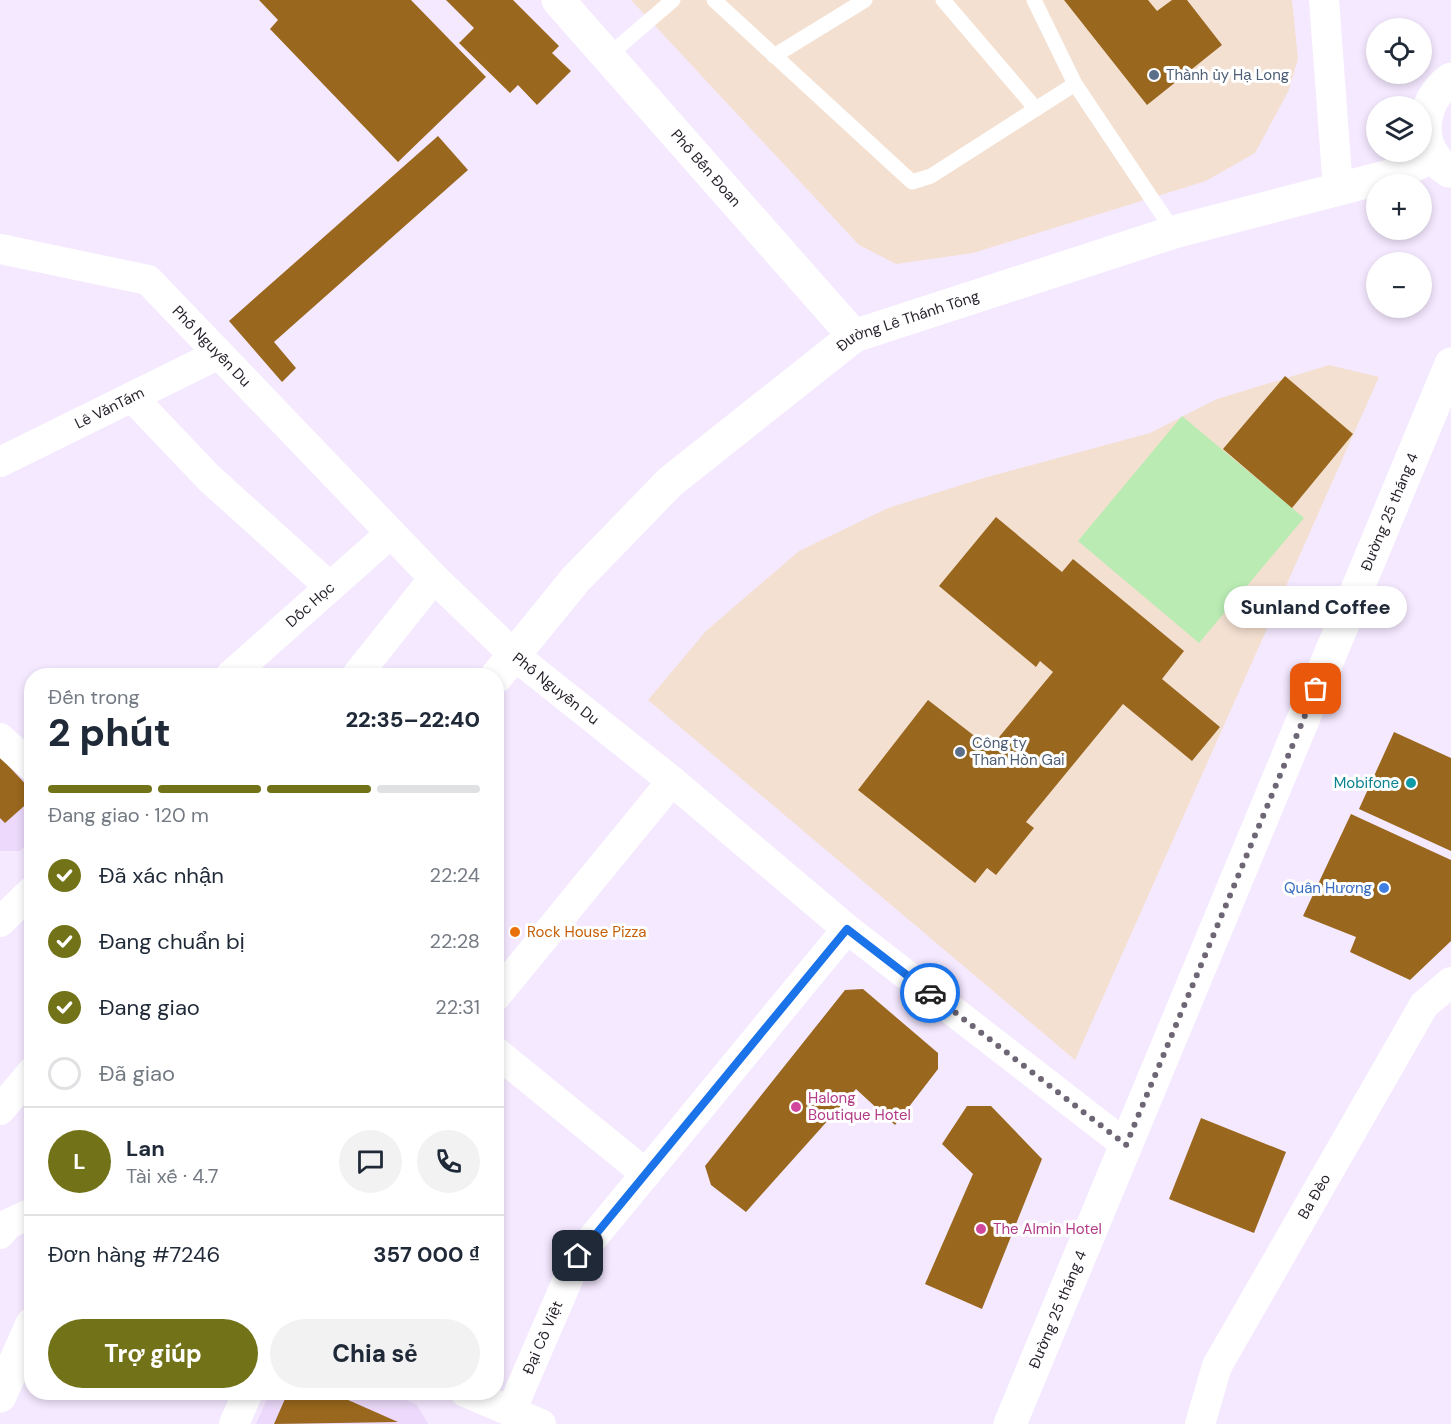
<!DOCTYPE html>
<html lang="vi">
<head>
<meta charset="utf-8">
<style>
	:root { --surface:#fff; --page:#f2f2f3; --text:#1f2937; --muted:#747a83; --line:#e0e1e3; --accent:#727318 }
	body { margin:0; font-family:"DM Sans",sans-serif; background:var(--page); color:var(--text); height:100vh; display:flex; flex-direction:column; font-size:22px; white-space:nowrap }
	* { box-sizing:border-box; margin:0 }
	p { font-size:20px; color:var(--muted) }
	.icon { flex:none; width:33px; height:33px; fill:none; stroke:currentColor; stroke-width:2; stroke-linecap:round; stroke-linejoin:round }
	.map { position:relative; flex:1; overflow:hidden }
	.sheet { position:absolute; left:24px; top:668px; width:480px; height:732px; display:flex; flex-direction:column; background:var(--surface); border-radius:24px; box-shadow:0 3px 9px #0003 }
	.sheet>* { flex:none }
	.buttons { position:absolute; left:1366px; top:18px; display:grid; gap:12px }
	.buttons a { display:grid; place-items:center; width:66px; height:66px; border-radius:50%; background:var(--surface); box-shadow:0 3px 9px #0003; font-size:30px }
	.pin { position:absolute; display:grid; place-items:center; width:51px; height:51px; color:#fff; margin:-26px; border-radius:12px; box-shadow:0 3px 9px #0006 }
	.courier { position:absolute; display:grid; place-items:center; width:60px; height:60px; margin:-30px; border:4px solid #1a73e8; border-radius:50%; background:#fff; color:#222; box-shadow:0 2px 8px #0007 }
	.bubble { position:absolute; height:42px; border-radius:21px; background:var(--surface); box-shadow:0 3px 9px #0003; font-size:20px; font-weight:800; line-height:42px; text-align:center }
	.headline em { font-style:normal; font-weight:800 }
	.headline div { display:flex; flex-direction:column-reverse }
	.headline { display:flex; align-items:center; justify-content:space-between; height:102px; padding:0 24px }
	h1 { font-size:39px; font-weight:800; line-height:45px }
	.bar { display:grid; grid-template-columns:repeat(4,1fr); gap:9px 6px; align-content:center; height:72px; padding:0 24px }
	.bar i { height:8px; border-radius:4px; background:var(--line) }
	.bar .active { background:var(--accent) }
	.bar p { grid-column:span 4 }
	.line { display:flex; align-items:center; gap:15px; padding:0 24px; border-top:2px solid var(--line) }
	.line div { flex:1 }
	.round { display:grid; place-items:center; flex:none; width:63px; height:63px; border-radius:32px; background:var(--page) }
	ol { padding:0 24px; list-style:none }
	li { display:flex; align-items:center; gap:18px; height:66px }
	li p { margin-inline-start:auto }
	li .icon { padding:6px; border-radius:50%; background:var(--accent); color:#fff; stroke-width:4 }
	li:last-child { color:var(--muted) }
	li i { width:33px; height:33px; border:3px solid var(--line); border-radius:50% }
	.primary-button { display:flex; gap:12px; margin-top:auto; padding:12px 24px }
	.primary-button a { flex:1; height:69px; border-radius:36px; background:var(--accent); color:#fff; font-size:24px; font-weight:800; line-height:69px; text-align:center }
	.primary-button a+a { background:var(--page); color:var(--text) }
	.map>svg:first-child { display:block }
	.commercial { fill:#f4e0d1 }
	.built { fill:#ecd9fb }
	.green { fill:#b9ebb3 }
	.building { fill:#99671d }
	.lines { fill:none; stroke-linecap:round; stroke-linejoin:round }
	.service { stroke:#fff; stroke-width:15 }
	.minor { stroke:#fff; stroke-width:30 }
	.tertiary { stroke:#fff; stroke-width:33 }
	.done { stroke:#6e6674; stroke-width:6; stroke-dasharray:0 10.8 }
	.route { stroke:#1a73e8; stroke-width:8 }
	.service-dot { fill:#5c6f8a; stroke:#fff; stroke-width:2 }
	.culture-dot { fill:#0f9aa8; stroke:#fff; stroke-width:2 }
	.shop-dot { fill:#3f7fe0; stroke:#fff; stroke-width:2 }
	.food-dot { fill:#e8710a; stroke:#fff; stroke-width:2 }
	.hotel-dot { fill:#d1479c; stroke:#fff; stroke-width:2 }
	.labels { text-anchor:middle; stroke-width:6; stroke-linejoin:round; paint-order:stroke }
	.service-label { font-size:15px; fill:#4e5e75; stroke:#fff; text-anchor:start }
	.street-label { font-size:15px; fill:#251f29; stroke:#fff }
	.culture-label { font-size:15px; fill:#0d838f; stroke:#fff; text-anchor:end }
	.shop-label { font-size:15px; fill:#366cbe; stroke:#fff; text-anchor:end }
	.food-label { font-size:15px; fill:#c56008; stroke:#fff; text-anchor:start }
	.hotel-label { font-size:15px; fill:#b23c85; stroke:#fff; text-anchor:start }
</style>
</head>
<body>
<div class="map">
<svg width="1451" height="1424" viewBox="0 0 1451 1424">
	<rect width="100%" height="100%" fill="#f5e9ff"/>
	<g class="commercial">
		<path d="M631 0H1292L1298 59 1288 92 1255 153 1206 181 973 253 896 264 859 245Z"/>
		<path d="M1329 365 1379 377 1075 1060 648 700 706 631 799 551 888 508 987 477 1150 433 1217 399Z"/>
	</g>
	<g class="built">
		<path d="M0 749 31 780V840L20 851H0Z"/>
		<path d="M270 1392H390L417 1405 428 1424H256Z"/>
	</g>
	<path class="green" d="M1182 416 1304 518 1199 643 1078 541Z"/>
	<g class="building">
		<path d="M259 0H411L486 77 398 162 270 29 278 20Z"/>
		<path d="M446 0H513L559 46 552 53 571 71 537 105 518 85 510 93 459 43 474 28Z"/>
		<path d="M1064 0H1148L1157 11 1172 0H1187L1222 45 1147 105Z"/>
		<path d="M438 136 468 170 274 342 296 368 282 382 229 321Z"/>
		<path d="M1285 376 1353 434 1292 508 1223 449Z"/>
		<path d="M996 517 1062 572 1073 559 1184 651 1162 679 1220 727 1192 761 1123 704 1026 822 1034 828 996 875 987 868 975 883 858 790 928 700 990 748 1053 672 1040 661 1036 667 939 586Z"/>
		<path d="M1394 732 1451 758V851L1359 809Z"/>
		<path d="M0 757 32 791V799L5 823 0 818Z"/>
		<path d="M1351 814 1451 860V941L1410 980 1350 952 1356 937 1303 916Z"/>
		<path d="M863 989 938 1053V1069L895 1125 856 1089 746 1212 711 1185 705 1166 845 990Z"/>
		<path d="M967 1106H991L1042 1159 982 1309 925 1284 973 1174 942 1144Z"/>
		<path d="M1201 1118 1286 1152 1254 1233 1169 1199Z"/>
		<path d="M288 1392H330L398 1422 274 1424Z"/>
	</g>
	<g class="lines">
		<g class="service">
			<path d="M714 0 912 182 931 176 1075 84"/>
			<path d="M943 0 1036 109"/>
			<path d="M1034 0 1075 84 1174 232"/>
			<path d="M608 56 673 0"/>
			<path d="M774 56 865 0"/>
		</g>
		<g class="minor">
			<path d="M1324 0 1338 189"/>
			<path id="s1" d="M0 249 148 280 434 578 515 656 672 781 847 929 1126 1145"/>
			<path d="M132 397 209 478 330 587"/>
			<path id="s2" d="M0 462 219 354"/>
			<path id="s3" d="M231 675 391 533"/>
			<path d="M357 675 434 578"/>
			<path d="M0 738 32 767"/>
			<path d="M0 922 32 891"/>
			<path d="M496 996 672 781"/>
			<path d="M496 1052 646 1174"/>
			<path d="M0 1110 32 1072"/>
			<path d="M0 1234 8 1224 32 1213"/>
			<path d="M465 1392 541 1424"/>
			<path id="s4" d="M511 1411 578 1256 847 929"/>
			<path d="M234 1424 248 1392"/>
			<path id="s5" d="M1200 1424 1217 1366 1424 1005 1451 982"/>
		</g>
		<g class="tertiary">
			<path id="s6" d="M558 0 854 336"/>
			<path d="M1449 171C1414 149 1420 101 1451 79"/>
			<path id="s7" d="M496 677 575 580 670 482 854 336 1174 232 1393 175 1434 156"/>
			<path d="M0 1396 32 1324"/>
			<path id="s8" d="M1010 1424 1451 364"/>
		</g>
	</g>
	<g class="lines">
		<path class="done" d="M930 993 1126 1145 1316 689"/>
		<path class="route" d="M578 1256 847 929 930 993"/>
	</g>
	<g class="service-dot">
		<circle cx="1154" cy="75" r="6"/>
		<circle cx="960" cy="752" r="6"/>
	</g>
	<circle class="culture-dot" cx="1411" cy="783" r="6"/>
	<circle class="shop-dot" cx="1384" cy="888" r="6"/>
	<circle class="food-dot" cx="515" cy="932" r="6"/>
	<g class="hotel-dot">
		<circle cx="796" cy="1107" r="6"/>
		<circle cx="981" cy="1229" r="6"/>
	</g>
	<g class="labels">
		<g class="service-label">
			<text x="1166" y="80">Thành ủy Hạ Long</text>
			<text x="972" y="748">Công ty<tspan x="972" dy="17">Than Hòn Gai</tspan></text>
		</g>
		<g class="street-label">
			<text dy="5" stroke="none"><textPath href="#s6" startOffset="224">Phố Bến Đoan</textPath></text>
			<text dy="5" stroke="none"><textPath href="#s7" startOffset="552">Đường Lê Thánh Tông</textPath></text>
			<text dy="5" stroke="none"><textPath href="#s1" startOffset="243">Phố Nguyễn Du</textPath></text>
			<text dy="5" stroke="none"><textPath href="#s2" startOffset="122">Lê VănTám</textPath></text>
			<text dy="5" stroke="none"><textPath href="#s8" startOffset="988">Đường 25 tháng 4</textPath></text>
			<text dy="5" stroke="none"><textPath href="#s3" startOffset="106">Dốc Học</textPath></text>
			<text dy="5" stroke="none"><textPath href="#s1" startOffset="729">Phố Nguyễn Du</textPath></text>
			<text dy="5" stroke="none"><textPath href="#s5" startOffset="256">Ba Đèo</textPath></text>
			<text dy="5" stroke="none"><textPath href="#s8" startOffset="124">Đường 25 tháng 4</textPath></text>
			<text dy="5" stroke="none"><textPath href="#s4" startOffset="80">Đại Cồ Việt</textPath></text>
		</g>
		<g class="culture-label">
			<text x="1399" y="788">Mobifone</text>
		</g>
		<g class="shop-label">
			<text x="1372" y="893">Quân Hương</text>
		</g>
		<g class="food-label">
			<text x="527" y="937">Rock House Pizza</text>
		</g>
		<g class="hotel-label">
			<text x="808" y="1103">Halong<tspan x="808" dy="17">Boutique Hotel</tspan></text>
			<text x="993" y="1234">The Almin Hotel</text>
		</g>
	</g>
</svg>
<div class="buttons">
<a><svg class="icon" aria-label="locate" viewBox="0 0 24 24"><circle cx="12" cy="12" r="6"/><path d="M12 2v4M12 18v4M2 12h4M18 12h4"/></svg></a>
<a><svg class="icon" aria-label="layers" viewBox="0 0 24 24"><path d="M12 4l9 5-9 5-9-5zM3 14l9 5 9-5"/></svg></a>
<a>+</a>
<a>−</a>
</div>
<div class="pin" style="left:1316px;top:689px;background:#ea580c"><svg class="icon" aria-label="bag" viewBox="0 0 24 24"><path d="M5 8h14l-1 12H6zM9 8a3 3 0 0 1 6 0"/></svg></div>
<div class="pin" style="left:578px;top:1256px;background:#1f2937"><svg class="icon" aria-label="home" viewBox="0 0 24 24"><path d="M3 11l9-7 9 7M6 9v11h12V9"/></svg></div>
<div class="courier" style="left:930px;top:993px"><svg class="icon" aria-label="car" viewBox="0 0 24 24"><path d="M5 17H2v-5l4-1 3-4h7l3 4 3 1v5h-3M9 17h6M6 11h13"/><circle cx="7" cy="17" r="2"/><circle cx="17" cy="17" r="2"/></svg></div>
<div class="bubble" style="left:1224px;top:586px;width:183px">Sunland Coffee</div>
<section class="sheet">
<div class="headline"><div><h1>2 phút</h1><p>Đến trong</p></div><em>22:35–22:40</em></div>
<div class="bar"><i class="active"></i><i class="active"></i><i class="active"></i><i></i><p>Đang giao · 120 m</p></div>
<ol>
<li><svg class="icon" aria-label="check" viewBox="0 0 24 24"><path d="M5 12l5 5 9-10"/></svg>Đã xác nhận<p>22:24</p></li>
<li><svg class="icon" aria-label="check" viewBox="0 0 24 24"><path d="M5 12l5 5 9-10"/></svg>Đang chuẩn bị<p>22:28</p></li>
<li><svg class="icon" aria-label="check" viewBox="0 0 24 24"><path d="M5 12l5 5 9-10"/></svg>Đang giao<p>22:31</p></li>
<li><i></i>Đã giao</li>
</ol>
<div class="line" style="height:108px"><b class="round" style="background:var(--accent);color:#fff">L</b><div><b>Lan</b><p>Tài xế · 4.7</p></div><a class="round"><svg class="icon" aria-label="chat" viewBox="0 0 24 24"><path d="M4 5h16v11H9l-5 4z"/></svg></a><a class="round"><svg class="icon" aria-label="phone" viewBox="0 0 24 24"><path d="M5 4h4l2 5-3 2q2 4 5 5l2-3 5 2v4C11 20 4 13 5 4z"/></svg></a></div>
<div class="line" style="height:78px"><div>Đơn hàng #7246</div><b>357 000 ₫</b></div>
<div class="primary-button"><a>Trợ giúp</a><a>Chia sẻ</a></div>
</section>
</div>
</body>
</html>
